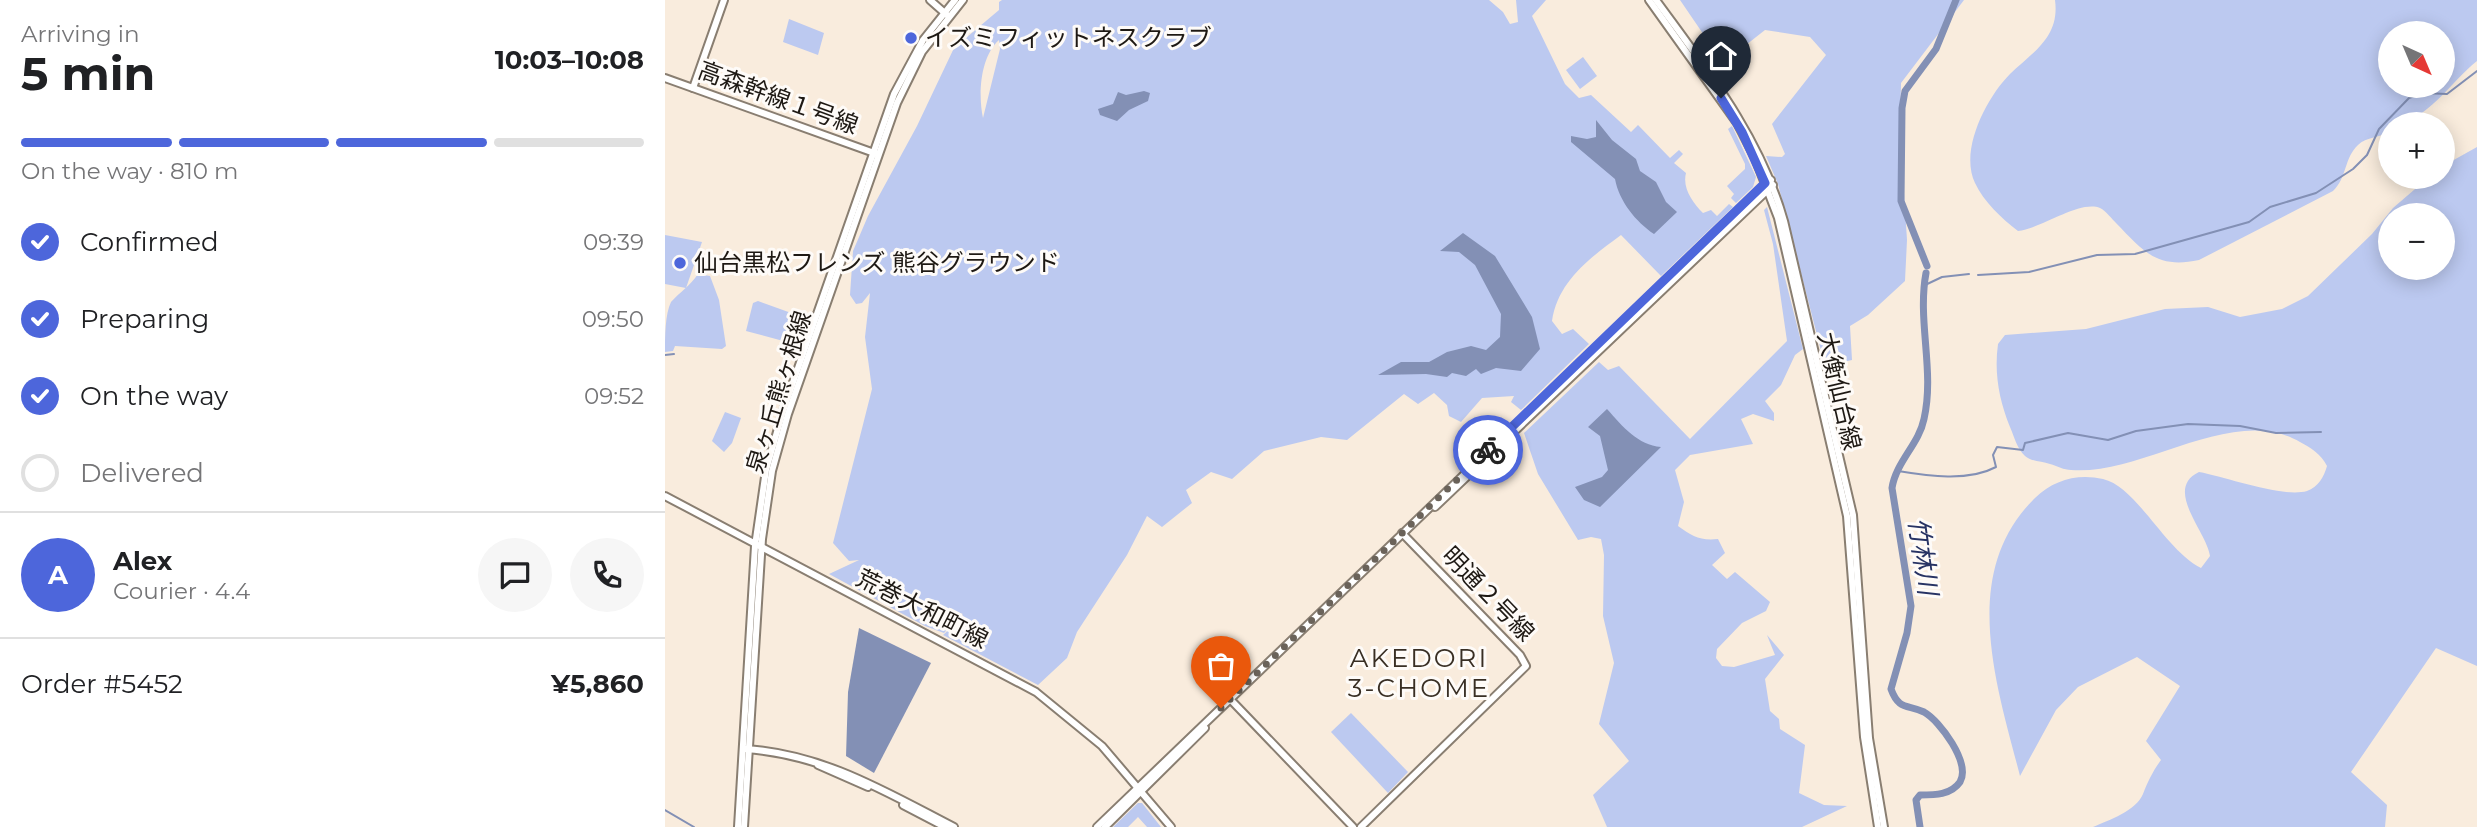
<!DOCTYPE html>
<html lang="en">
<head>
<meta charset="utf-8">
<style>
	:root { --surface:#fff; --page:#f6f6f6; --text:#202124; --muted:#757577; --line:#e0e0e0; --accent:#4d66db }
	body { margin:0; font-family:Montserrat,"Noto Sans JP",sans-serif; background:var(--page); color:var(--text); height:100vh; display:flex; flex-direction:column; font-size:26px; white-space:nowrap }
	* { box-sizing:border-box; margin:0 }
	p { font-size:23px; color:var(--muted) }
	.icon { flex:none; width:38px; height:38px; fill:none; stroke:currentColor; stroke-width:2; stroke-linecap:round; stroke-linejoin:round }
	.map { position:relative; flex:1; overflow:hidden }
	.side { display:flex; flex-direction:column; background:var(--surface); width:665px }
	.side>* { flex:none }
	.needle { width:46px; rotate:136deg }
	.controls { position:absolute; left:1713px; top:21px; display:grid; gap:14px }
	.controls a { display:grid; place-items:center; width:77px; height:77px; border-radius:50%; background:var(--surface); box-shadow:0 4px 18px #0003; font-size:35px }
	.pin { position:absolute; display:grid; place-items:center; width:60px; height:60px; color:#fff; margin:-72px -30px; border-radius:50% 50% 50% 0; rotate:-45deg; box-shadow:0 0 7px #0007 }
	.pin .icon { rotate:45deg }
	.courier { position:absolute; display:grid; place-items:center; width:70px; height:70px; margin:-35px; border:5px solid #4d66db; border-radius:50%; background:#fff; color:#222; box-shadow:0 2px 9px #0007 }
	.head em { font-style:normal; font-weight:700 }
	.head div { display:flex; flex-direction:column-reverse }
	.head { display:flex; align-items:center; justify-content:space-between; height:119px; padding:0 21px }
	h1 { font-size:46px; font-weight:700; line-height:52px }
	.bar { display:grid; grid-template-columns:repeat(4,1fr); gap:10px 7px; align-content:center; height:84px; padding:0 21px }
	.bar i { height:9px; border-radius:5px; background:var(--line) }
	.bar .selected { background:var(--accent) }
	.bar p { grid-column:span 4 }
	.line { display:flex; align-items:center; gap:18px; padding:0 21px; border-top:2px solid var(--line) }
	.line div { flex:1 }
	.round { display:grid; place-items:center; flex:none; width:74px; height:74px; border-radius:37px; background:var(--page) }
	ol { padding:0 21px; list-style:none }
	li { display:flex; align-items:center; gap:21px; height:77px }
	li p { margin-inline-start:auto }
	li .icon { padding:7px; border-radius:50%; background:var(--accent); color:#fff; stroke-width:4 }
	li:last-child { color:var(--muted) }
	li i { width:38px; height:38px; border:4px solid var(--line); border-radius:50% }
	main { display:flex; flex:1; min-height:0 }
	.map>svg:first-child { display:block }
	.green { fill:#bcc9f0; fill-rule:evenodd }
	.water { fill:#8390b5 }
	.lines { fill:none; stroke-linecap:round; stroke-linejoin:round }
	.stream { stroke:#8390b5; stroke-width:2 }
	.river { stroke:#8390b5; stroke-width:7 }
	.secondary-casing { stroke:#897e71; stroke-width:10 }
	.secondary { stroke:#fff; stroke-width:6 }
	.done { stroke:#6b635a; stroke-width:7; stroke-dasharray:0 12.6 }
	.route { stroke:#4d66db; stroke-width:9 }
	.poi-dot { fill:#4d66db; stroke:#fefbf8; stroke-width:2.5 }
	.labels { text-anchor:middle; stroke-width:6; stroke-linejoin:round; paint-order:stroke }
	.poi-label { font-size:24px; fill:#1e1914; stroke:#fefbf8; text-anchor:start }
	.street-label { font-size:24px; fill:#1e1914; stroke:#fefbf8 }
	.water-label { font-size:26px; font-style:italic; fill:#273364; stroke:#fefbf8 }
	.neighbourhood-label { font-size:26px; letter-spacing:2px; fill:#392f24; stroke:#fefbf8 }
</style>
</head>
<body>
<main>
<section class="side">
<div class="head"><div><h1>5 min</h1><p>Arriving in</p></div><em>10:03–10:08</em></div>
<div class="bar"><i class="selected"></i><i class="selected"></i><i class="selected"></i><i></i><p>On the way · 810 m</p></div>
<ol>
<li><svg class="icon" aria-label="check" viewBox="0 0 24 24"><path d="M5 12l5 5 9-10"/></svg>Confirmed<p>09:39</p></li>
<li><svg class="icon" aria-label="check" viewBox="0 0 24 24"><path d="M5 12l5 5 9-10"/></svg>Preparing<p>09:50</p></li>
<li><svg class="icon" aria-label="check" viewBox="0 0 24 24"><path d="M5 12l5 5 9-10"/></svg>On the way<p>09:52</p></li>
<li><i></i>Delivered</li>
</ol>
<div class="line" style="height:126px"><b class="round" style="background:var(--accent);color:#fff">A</b><div><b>Alex</b><p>Courier · 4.4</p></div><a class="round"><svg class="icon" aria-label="chat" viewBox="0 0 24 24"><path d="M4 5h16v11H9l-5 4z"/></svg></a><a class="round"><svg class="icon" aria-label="phone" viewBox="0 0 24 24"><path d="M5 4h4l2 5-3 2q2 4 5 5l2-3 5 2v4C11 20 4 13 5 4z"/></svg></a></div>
<div class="line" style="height:91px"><div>Order #5452</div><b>¥5,860</b></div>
</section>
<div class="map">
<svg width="1812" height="827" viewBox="0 0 1812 827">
	<rect width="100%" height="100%" fill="#f9ecdd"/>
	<g class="green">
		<path d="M337 0H824L838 12 845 24 853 22 851 0H881L867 16 900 84 914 98 926 95 966 132 973 125 1005 158 1014 150 1018 154 1009 163 1021 173C1017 188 1028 203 1038 213L1046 210 1052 216 1064 204 1068 207 996 276 956 235C925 258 893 281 887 321L897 334 908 329 924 344 856 410 846 402 849 396 817 398 796 422 784 416 782 405 769 393 753 404 739 394 682 440 656 437 599 451 567 479 546 472 521 490 527 503 497 527 482 516 462 555 412 632 402 658 373 685 278 635 298 617 297 613 279 633 260 626 164 574 194 560 184 561 168 543 207 389 200 337 205 293 197 303 191 304 185 295 188 251 203 216 252 126 289 48 334 10V2ZM334 40 335 49 318 118C313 95 315 57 334 40Z"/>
		<path d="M1015 0H1299L1236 83 1235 131 1242 240 1240 281 1203 315 1185 326 1187 360 1160 366 1113 184 1101 156 1117 157 1120 154 1107 124 1161 55 1145 37 1100 30 1058 63Z"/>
		<path d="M1390 0H1812V61C1786 81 1761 124 1726 124L1725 132C1716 137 1701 137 1693 145 1679 158 1682 178 1668 191L1534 260C1492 269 1479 252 1451 223 1447 219 1441 211 1435 208 1414 200 1376 229 1353 231 1336 218 1319 202 1310 183 1294 150 1322 97 1345 74 1368 52 1395 37 1390 0ZM1726 33H1778V86H1726Z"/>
		<path d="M124 19 159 33 153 55 118 42Z"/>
		<path d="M918 57 932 76 915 89 901 70Z"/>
		<path d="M1067 126 1091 177 1088 187 1071 203 1066 198 1069 194 1062 186 1080 169V164L1063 129Z"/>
		<path d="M1812 147V666L1771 648 1686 772 1722 805 1720 827H1428C1444 820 1471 811 1478 794 1483 781 1488 771 1496 760L1481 741 1515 686 1472 657 1413 687 1391 710 1355 776C1332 686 1293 573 1370 498 1388 480 1413 473 1438 479 1472 487 1500 550 1536 568L1545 556C1542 532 1498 489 1534 472 1562 477 1617 498 1642 491 1653 487 1659 477 1662 466 1656 454 1646 448 1635 442 1569 403 1477 476 1406 470 1399 470 1392 466 1385 464 1377 461 1367 462 1360 456 1352 449 1349 436 1345 427 1334 400 1329 373 1333 344L1340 335 1421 329 1500 309 1543 307 1575 317 1617 309 1643 296 1707 234 1728 208 1764 177H1778V166ZM1726 215H1778V268H1726Z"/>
		<path d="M1102 207 1138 349 1130 355 1116 385 1100 401 1109 413V421L1088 414 1076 419 1088 444 1025 455 1010 470 1019 502 1013 526C1027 536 1035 541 1053 539L1060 553 1047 565 1062 579 1070 572 1105 602 1101 611 1077 623 1052 649 1051 658 1057 666 1069 667 1110 655 1102 635 1119 655 1100 679 1105 711 1114 719 1115 729 1140 745 1134 793 1159 805 1182 806 1137 827H942L928 795 964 761 934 724 949 663 938 616 939 555 936 539 926 537 913 540 873 474 859 433 934 362 943 370 954 366 1025 439 1122 341 1108 244 1099 210Z"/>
		<path d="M0 235 37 242 21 288 0 284Z"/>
		<path d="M33 274 45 276 54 300 61 346 57 349 10 346 8 351 0 352C0 337 0 314 6 302 15 292 25 286 33 274Z"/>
		<path d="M93 301 129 314 122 342 81 331 88 303Z"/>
		<path d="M60 412 76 418 67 443 59 452 47 441Z"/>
		<path d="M686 713 743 772 723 793 666 732Z"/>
		<path d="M473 803H477L496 827H482L473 817 463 827H448Z"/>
	</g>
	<g class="water">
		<path d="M479 91 485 93 483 101 464 110 452 121 435 115 433 109 448 104 453 92 461 95Z"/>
		<path d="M931 120 947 140 971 159 975 171 991 182 1001 202 1012 212 989 234C971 222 954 201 950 179L906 142V136L922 139 931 137Z"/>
		<path d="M798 233 830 256 867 317 875 349 856 371 831 368 816 374 811 369 801 376 787 373 782 377 761 374 713 375 736 362H764L782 352 806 346 821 350 835 337 836 314 810 265 794 252 775 251Z"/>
		<path d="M942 409C958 427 973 445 996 447L935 507 919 500 910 487 937 477 943 470 935 436 923 427Z"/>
		<path d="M194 628 266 663 209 773 181 756 183 692Z"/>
	</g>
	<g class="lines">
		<g class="stream">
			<path d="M1313 275 1364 272 1432 255 1470 254 1584 222 1605 207 1651 193 1688 169 1702 155 1714 129 1744 98 1758 93 1782 94 1812 71"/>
			<path d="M1258 286 1277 277 1304 274"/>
			<path d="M0 355 9 354"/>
			<path d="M1233 471C1263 476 1303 482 1331 467L1328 455 1332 447 1358 450 1360 443 1403 433 1443 440 1471 431 1523 424 1575 426 1611 433 1656 432"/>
			<path d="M0 810 29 827"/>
		</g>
		<g class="river">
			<path d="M1262 266 1236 201 1237 108 1240 91 1271 49 1291 0"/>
			<path d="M1255 827 1251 800 1255 795C1270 795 1286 795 1295 782 1306 763 1275 721 1259 712 1243 704 1234 711 1226 689L1242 633 1246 606 1227 488C1231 462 1254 444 1259 419 1270 371 1252 321 1261 273"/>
		</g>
		<defs>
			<g id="secondary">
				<path d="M265 0 282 15"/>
				<path d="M984 0 1072 123 1090 158 1113 218 1182 516 1199 737 1213 827"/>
				<path d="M991 0C1042 70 1095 136 1119 221L1188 515 1204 738 1219 827"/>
				<path d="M0 78 212 154"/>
				<path d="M28 88 59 0"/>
				<path d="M0 496 371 692 437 746 506 827"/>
				<path d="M770 507 1108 185"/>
				<path d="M565 699 688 827"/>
				<path d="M80 749C159 754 221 792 289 827"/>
				<path d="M153 765 203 787"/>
				<path d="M238 805 280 827"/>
				<path d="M73 827 90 546 101 470 118 411 229 94 258 40 290 0"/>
				<path d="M79 827 97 539 107 471 123 414 232 103 257 52 298 0"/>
				<path d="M432 827 1106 180"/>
				<path d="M440 827 540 728"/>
				<path d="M696 827 861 666 855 655 737 533"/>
			</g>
		</defs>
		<use href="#secondary" class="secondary-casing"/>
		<use href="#secondary" class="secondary"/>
	</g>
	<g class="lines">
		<path class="done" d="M556 708 823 450"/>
		<path class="route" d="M823 450 1100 183 1077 132 1056 98"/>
	</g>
	<g class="poi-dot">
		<circle cx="246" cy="38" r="7"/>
		<circle cx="15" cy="263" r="7"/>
	</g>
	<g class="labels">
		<g class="poi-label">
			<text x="260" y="46">イズミフィットネスクラブ</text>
			<text x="29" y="271">仙台黒松フレンズ 熊谷グラウンド</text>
		</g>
		<g class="street-label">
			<text transform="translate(113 98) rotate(20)" y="8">高森幹線１号線</text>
			<text transform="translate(1174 391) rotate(77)" y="8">大衡仙台線</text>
			<text transform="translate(114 392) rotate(-73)" y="8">泉ヶ丘熊ヶ根線</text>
			<text transform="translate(823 594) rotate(46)" y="8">明通２号線</text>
			<text transform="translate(257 609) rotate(27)" y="8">荒巻大和町線</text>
		</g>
		<g class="water-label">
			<text transform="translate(1258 556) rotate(82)" y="9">竹林川</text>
		</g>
		<g class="neighbourhood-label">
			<text x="754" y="667">AKEDORI<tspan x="754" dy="30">3-CHOME</tspan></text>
		</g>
	</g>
</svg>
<div class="controls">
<a><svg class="needle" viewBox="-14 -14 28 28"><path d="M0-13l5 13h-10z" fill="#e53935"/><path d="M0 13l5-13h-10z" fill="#757577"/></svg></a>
<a>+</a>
<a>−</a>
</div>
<div class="pin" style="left:556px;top:708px;background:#ea580c"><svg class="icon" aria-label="bag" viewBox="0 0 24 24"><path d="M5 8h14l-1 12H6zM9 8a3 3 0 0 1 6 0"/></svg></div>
<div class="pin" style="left:1056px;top:98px;background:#1f2937"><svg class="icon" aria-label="home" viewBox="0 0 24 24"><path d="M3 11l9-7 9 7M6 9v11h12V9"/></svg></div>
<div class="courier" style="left:823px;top:450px"><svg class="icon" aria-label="bike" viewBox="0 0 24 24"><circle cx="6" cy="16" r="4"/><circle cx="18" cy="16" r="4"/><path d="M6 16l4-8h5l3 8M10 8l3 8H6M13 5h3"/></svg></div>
</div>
</main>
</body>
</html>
